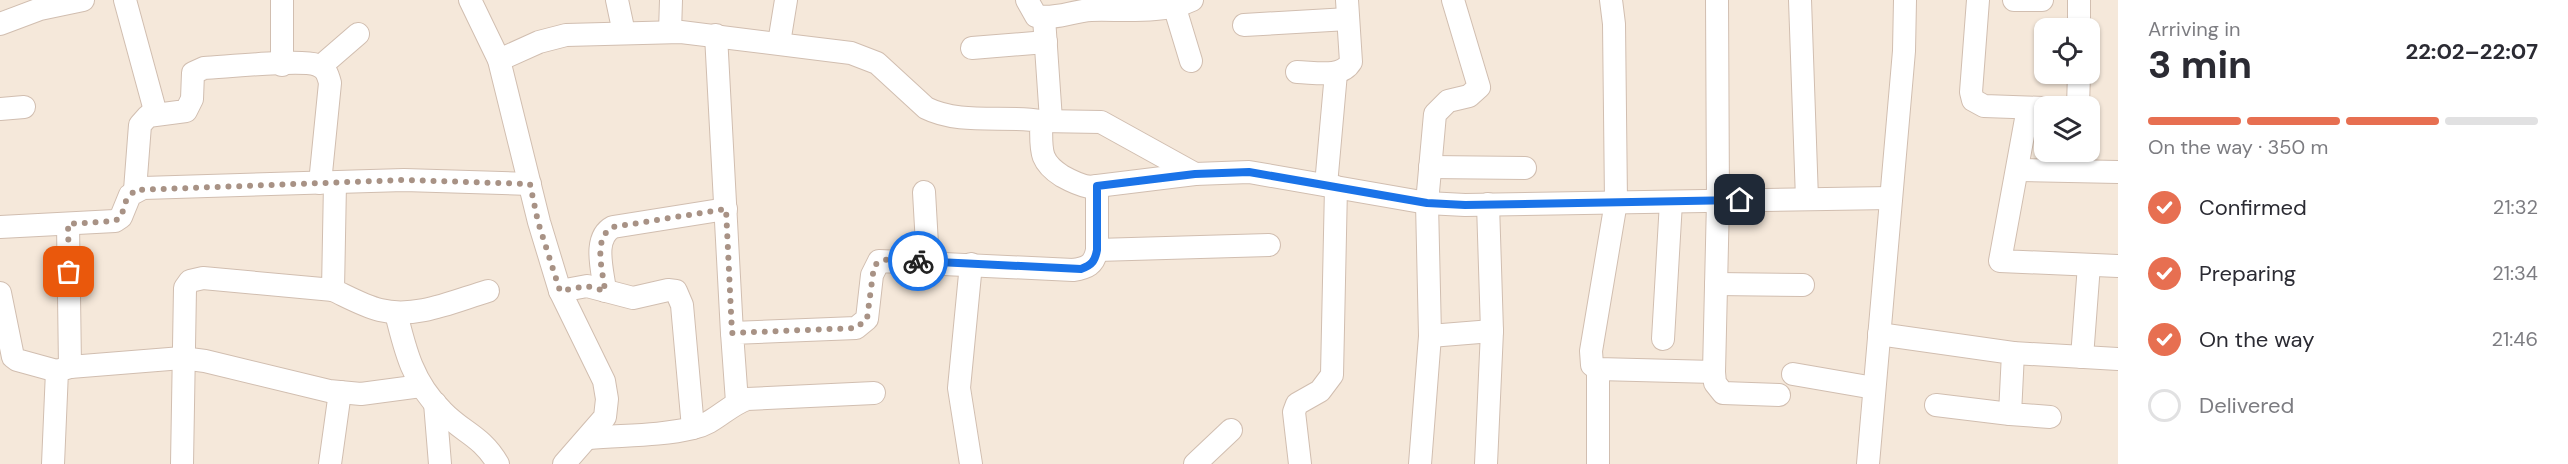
<!DOCTYPE html>
<html lang="en">
<head>
<meta charset="utf-8">
<style>
	:root { --surface:#fff; --page:#f2f2f3; --text:#2b2b33; --muted:#7c7c81; --line:#e1e1e2; --accent:#e76f51 }
	body { margin:0; font-family:"DM Sans",sans-serif; background:var(--page); color:var(--text); height:100vh; display:flex; flex-direction:column; font-size:22px; white-space:nowrap }
	* { box-sizing:border-box; margin:0 }
	p { font-size:20px; color:var(--muted) }
	.icon { flex:none; width:33px; height:33px; fill:none; stroke:currentColor; stroke-width:2; stroke-linecap:round; stroke-linejoin:round }
	.map { position:relative; flex:1; overflow:hidden }
	.details { display:flex; flex-direction:column; background:var(--surface); width:450px }
	.details>* { flex:none }
	.fabs { position:absolute; left:2034px; top:18px; display:grid; gap:12px }
	.fabs a { display:grid; place-items:center; width:66px; height:66px; border-radius:12px; background:var(--surface); box-shadow:0 2px 4px #0004; font-size:30px }
	.pin { position:absolute; display:grid; place-items:center; width:51px; height:51px; color:#fff; margin:-26px; border-radius:12px; box-shadow:0 3px 9px #0006 }
	.courier { position:absolute; display:grid; place-items:center; width:60px; height:60px; margin:-30px; border:4px solid #1a73e8; border-radius:50%; background:#fff; color:#222; box-shadow:0 2px 8px #0007 }
	.headline em { font-style:normal; font-weight:700 }
	.headline div { display:flex; flex-direction:column-reverse }
	.headline { display:flex; align-items:center; justify-content:space-between; height:102px; padding:0 30px }
	h1 { font-size:39px; font-weight:700; line-height:45px }
	.bar { display:grid; grid-template-columns:repeat(4,1fr); gap:9px 6px; align-content:center; height:72px; padding:0 30px }
	.bar i { height:8px; border-radius:4px; background:var(--line) }
	.bar .on { background:var(--accent) }
	.bar p { grid-column:span 4 }
	ol { padding:0 30px; list-style:none }
	li { display:flex; align-items:center; gap:18px; height:66px }
	li p { margin-inline-start:auto }
	li .icon { padding:6px; border-radius:50%; background:var(--accent); color:#fff; stroke-width:4 }
	li:last-child { color:var(--muted) }
	li i { width:33px; height:33px; border:3px solid var(--line); border-radius:50% }
	main { display:flex; flex:1; min-height:0 }
	.map>svg:first-child { display:block }
	.residential { fill:#f5e8da; fill-rule:evenodd }
	.lines { fill:none; stroke-linecap:round; stroke-linejoin:round }
	.minor-casing { stroke:#d1beb0; stroke-width:24 }
	.minor { stroke:#fff; stroke-width:22 }
	.done { stroke:#a89285; stroke-width:6; stroke-dasharray:0 10.8 }
	.route { stroke:#1a73e8; stroke-width:8 }
</style>
</head>
<body>
<main>
<div class="map">
<svg width="2118" height="464" viewBox="0 0 2118 464">
	<rect width="100%" height="100%" fill="#fdf6ec"/>
	<path class="residential" d="M0 0H2118V464H0ZM2044 28H2090V74H2044ZM2044 106H2090V152H2044Z"/>
	<g class="lines">
		<defs>
			<g id="minor">
				<path d="M125 0 156 114"/>
				<path d="M282 0V65"/>
				<path d="M470 0 499 60 539 222 560 291 604 381 607 399 605 417 564 464"/>
				<path d="M617 0 624 33"/>
				<path d="M1027 0 1036 16C1054 20 1073 11 1091 10 1123 9 1163 14 1192 0"/>
				<path d="M1611 0 1614 24 1616 202 1591 351 1592 365 1598 369 1714 372 1715 383 1723 393 1779 395"/>
				<path d="M1800 0 1807 199"/>
				<path d="M1978 0 1971 92 1973 100 1984 106 2044 108"/>
				<path d="M2014 0H2042"/>
				<path d="M1174 5 1191 61"/>
				<path d="M1044 18 1051 120"/>
				<path d="M0 24 40 9 83 0"/>
				<path d="M1244 25 1348 19"/>
				<path d="M2079 28V0"/>
				<path d="M670 32 671 0"/>
				<path d="M716 35 732 333"/>
				<path d="M779 43 786 0"/>
				<path d="M972 48 1046 42"/>
				<path d="M499 60 539 42 566 35 681 32 851 53 877 63 926 108C960 125 1004 115 1041 121 1042 148 1037 160 1062 176 1071 181 1079 185 1089 187L1195 174 1249 172 1427 203 1465 205 1891 198"/>
				<path d="M321 66 358 34"/>
				<path d="M1297 72C1314 72 1341 79 1351 62L1347 0"/>
				<path d="M2078 106 2079 74"/>
				<path d="M2028 108 2000 261 2118 266"/>
				<path d="M0 109 24 107"/>
				<path d="M1041 121 1101 122 1195 174"/>
				<path d="M1430 167 1525 168"/>
				<path d="M2018 170 2118 172"/>
				<path d="M1326 185 1336 73"/>
				<path d="M135 190 140 125 148 116 186 111 192 99 193 73 204 68C225 67 301 59 317 65 326 68 328 75 330 83L320 183"/>
				<path d="M924 192 928 262"/>
				<path d="M68 224 70 367"/>
				<path d="M0 227 115 221 121 217 130 195 143 188 404 180 530 184"/>
				<path d="M1097 250 1269 245"/>
				<path d="M971 264 959 388 971 464"/>
				<path d="M1716 284 1803 285"/>
				<path d="M333 290C348 297 364 306 380 310 416 319 454 301 488 291"/>
				<path d="M560 291 587 286 633 298 668 290 676 291 682 305 693 428"/>
				<path d="M605 291C603 271 592 238 613 227L726 209"/>
				<path d="M0 293 13 357 17 360 57 371"/>
				<path d="M396 313C405 350 413 383 442 411 463 433 481 435 498 464"/>
				<path d="M1879 334 2013 353 2010 414 2050 417"/>
				<path d="M1430 336 1492 331"/>
				<path d="M1663 339 1671 202"/>
				<path d="M2013 353 2118 359"/>
				<path d="M2082 357 2089 265"/>
				<path d="M1598 369V464"/>
				<path d="M1714 372 1718 201 1717 0"/>
				<path d="M1793 374 1874 388"/>
				<path d="M737 402 732 333 856 328 867 319 872 275 879 261 1073 270C1087 268 1094 265 1097 250V186"/>
				<path d="M435 403 440 464"/>
				<path d="M1936 405 2010 414"/>
				<path d="M589 438C623 435 660 436 693 428 714 424 727 406 747 399L874 393"/>
				<path d="M53 464 57 371 70 367 182 358 205 361 329 391 361 394 421 386"/>
				<path d="M182 464 185 288 190 281 203 278 333 290 335 183"/>
				<path d="M330 464 340 392"/>
				<path d="M1195 464 1231 430"/>
				<path d="M1300 464 1294 412 1297 404 1320 391 1332 375 1336 187"/>
				<path d="M1420 464 1430 336 1427 203 1435 114 1448 101 1469 96 1479 87 1453 0"/>
				<path d="M1486 464 1492 331 1488 204"/>
				<path d="M1868 464 1904 51 1905 0"/>
			</g>
		</defs>
		<use href="#minor" class="minor-casing"/>
		<use href="#minor" class="minor"/>
	</g>
	<g class="lines">
		<path class="done" d="M69 272 68 224 115 221 121 217 126 201 135 190 404 180 530 184 538 222 560 291 586 286 605 291C603 271 592 238 613 227L726 209 732 333 856 328 867 319 874 266C885 255 904 260 918 261"/>
		<path class="route" d="M918 261 1081 269C1092 265 1095 261 1097 250V186L1195 174 1249 172 1427 203 1465 205 1740 200"/>
	</g>
</svg>
<div class="fabs">
<a><svg class="icon" aria-label="locate" viewBox="0 0 24 24"><circle cx="12" cy="12" r="6"/><path d="M12 2v4M12 18v4M2 12h4M18 12h4"/></svg></a>
<a><svg class="icon" aria-label="layers" viewBox="0 0 24 24"><path d="M12 4l9 5-9 5-9-5zM3 14l9 5 9-5"/></svg></a>
</div>
<div class="pin" style="left:69px;top:272px;background:#ea580c"><svg class="icon" aria-label="bag" viewBox="0 0 24 24"><path d="M5 8h14l-1 12H6zM9 8a3 3 0 0 1 6 0"/></svg></div>
<div class="pin" style="left:1740px;top:200px;background:#1f2937"><svg class="icon" aria-label="home" viewBox="0 0 24 24"><path d="M3 11l9-7 9 7M6 9v11h12V9"/></svg></div>
<div class="courier" style="left:918px;top:261px"><svg class="icon" aria-label="bike" viewBox="0 0 24 24"><circle cx="6" cy="16" r="4"/><circle cx="18" cy="16" r="4"/><path d="M6 16l4-8h5l3 8M10 8l3 8H6M13 5h3"/></svg></div>
</div>
<section class="details">
<div class="headline"><div><h1>3 min</h1><p>Arriving in</p></div><em>22:02–22:07</em></div>
<div class="bar"><i class="on"></i><i class="on"></i><i class="on"></i><i></i><p>On the way · 350 m</p></div>
<ol>
<li><svg class="icon" aria-label="check" viewBox="0 0 24 24"><path d="M5 12l5 5 9-10"/></svg>Confirmed<p>21:32</p></li>
<li><svg class="icon" aria-label="check" viewBox="0 0 24 24"><path d="M5 12l5 5 9-10"/></svg>Preparing<p>21:34</p></li>
<li><svg class="icon" aria-label="check" viewBox="0 0 24 24"><path d="M5 12l5 5 9-10"/></svg>On the way<p>21:46</p></li>
<li><i></i>Delivered</li>
</ol>
</section>
</main>
</body>
</html>
